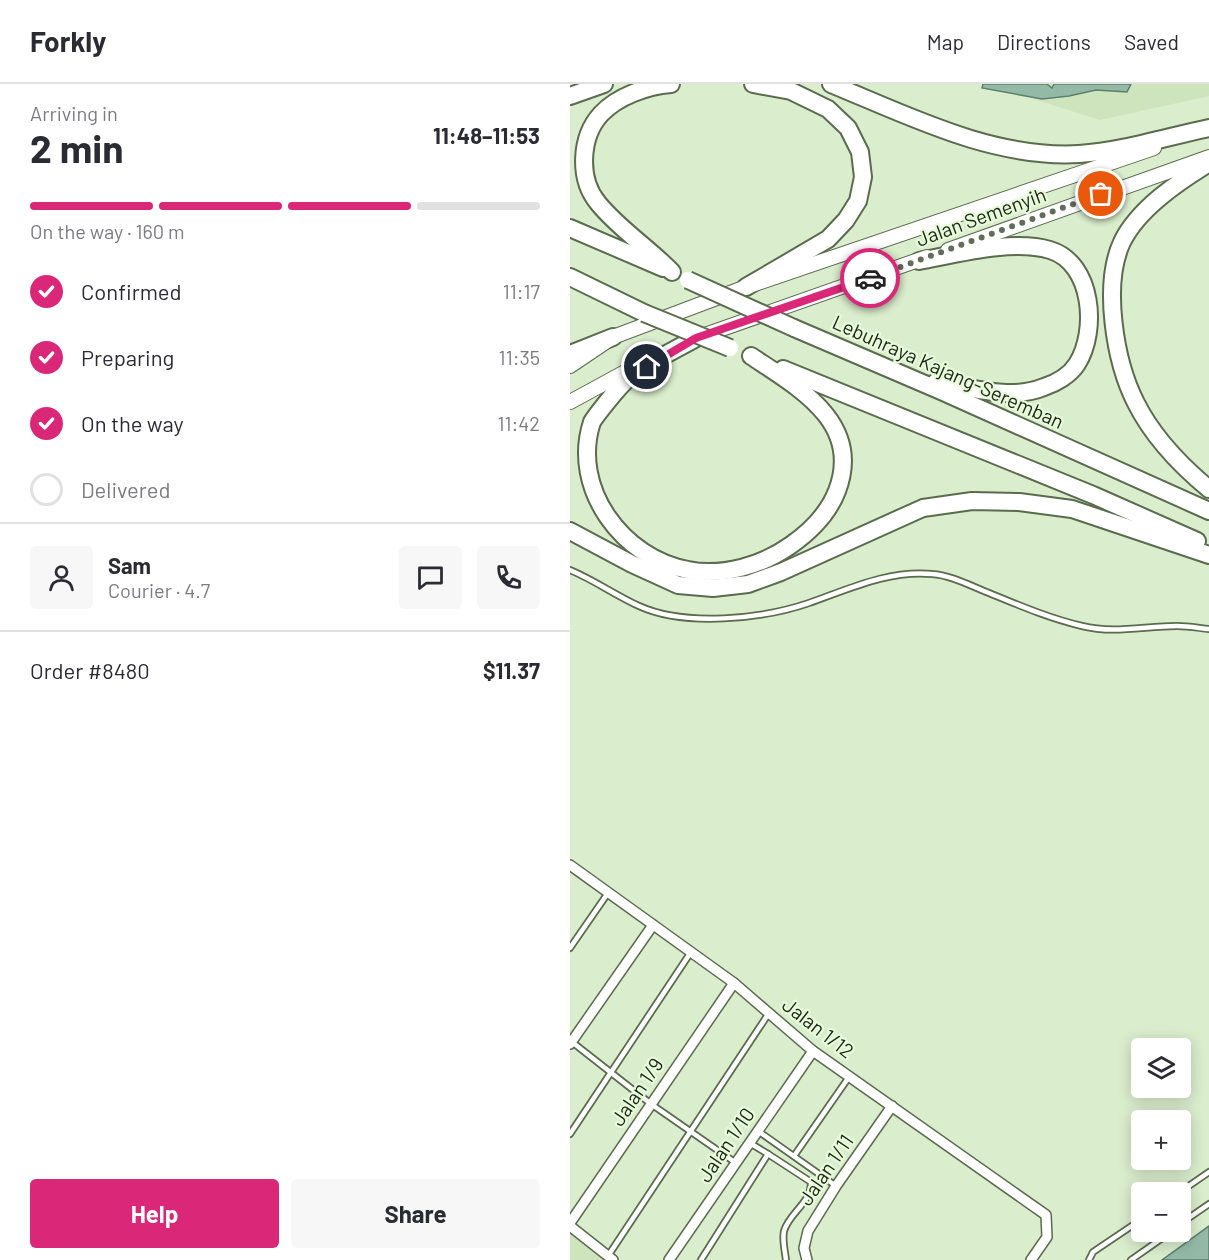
<!DOCTYPE html>
<html lang="en">
<head>
<meta charset="utf-8">
<style>
	:root { --surface:#fff; --page:#f7f7f7; --text:#2b2b33; --muted:#7c7c81; --line:#e1e1e2; --accent:#db2777 }
	body { margin:0; font-family:Barlow,sans-serif; background:var(--page); color:var(--text); height:100vh; display:flex; flex-direction:column; font-size:22px; white-space:nowrap }
	* { box-sizing:border-box; margin:0 }
	p { font-size:20px; color:var(--muted) }
	.icon { flex:none; width:33px; height:33px; fill:none; stroke:currentColor; stroke-width:2; stroke-linecap:round; stroke-linejoin:round }
	.map { position:relative; flex:1; overflow:hidden }
	.sheet { display:flex; flex-direction:column; background:var(--surface); width:570px }
	.sheet>* { flex:none }
	.tools { position:absolute; left:561px; top:954px; display:grid; gap:12px }
	.tools a { display:grid; place-items:center; width:60px; height:60px; border-radius:6px; background:var(--surface); box-shadow:0 3px 15px #0003; font-size:30px }
	.pin { position:absolute; display:grid; place-items:center; width:51px; height:51px; color:#fff; margin:-26px; border:3px solid #fff; border-radius:50%; box-shadow:0 2px 6px #0007 }
	.courier { position:absolute; display:grid; place-items:center; width:60px; height:60px; margin:-30px; border:4px solid #db2777; border-radius:50%; background:#fff; color:#222; box-shadow:0 2px 8px #0007 }
	.head em { font-style:normal; font-weight:700 }
	.head div { display:flex; flex-direction:column-reverse }
	.head { display:flex; align-items:center; justify-content:space-between; height:102px; padding:0 30px }
	h1 { font-size:39px; font-weight:700; line-height:45px }
	.bar { display:grid; grid-template-columns:repeat(4,1fr); gap:9px 6px; align-content:center; height:72px; padding:0 30px }
	.bar i { height:8px; border-radius:4px; background:var(--line) }
	.bar .current { background:var(--accent) }
	.bar p { grid-column:span 4 }
	.line { display:flex; align-items:center; gap:15px; padding:0 30px; border-top:2px solid var(--line) }
	.line div { flex:1 }
	.round { display:grid; place-items:center; flex:none; width:63px; height:63px; border-radius:6px; background:var(--page) }
	ol { padding:0 30px; list-style:none }
	li { display:flex; align-items:center; gap:18px; height:66px }
	li p { margin-inline-start:auto }
	li .icon { padding:6px; border-radius:50%; background:var(--accent); color:#fff; stroke-width:4 }
	li:last-child { color:var(--muted) }
	li i { width:33px; height:33px; border:3px solid var(--line); border-radius:50% }
	.cta { display:flex; gap:12px; margin-top:auto; padding:12px 30px }
	.cta a { flex:1; height:69px; border-radius:6px; background:var(--accent); color:#fff; font-size:24px; font-weight:700; line-height:69px; text-align:center }
	.cta a+a { background:var(--page); color:var(--text) }
	header { display:flex; align-items:center; gap:36px; box-sizing:border-box; height:84px; padding:0 30px; background:var(--surface); border-bottom:2px solid var(--line) }
	header strong { font-size:28px }
	nav { display:flex; gap:33px; margin-inline-start:auto; font-size:21px }
	main { display:flex; flex:1; min-height:0 }
	.map>svg:first-child { display:block }
	.built { fill:#cde4bd }
	.building { fill:#94baa7; stroke:#5c806e; stroke-width:1.5 }
	.lines { fill:none; stroke-linecap:round; stroke-linejoin:round }
	.service-casing { stroke:#5a6b4e; stroke-width:8 }
	.minor-casing { stroke:#5a6b4e; stroke-width:12 }
	.primary-casing { stroke:#5a6b4e; stroke-width:16 }
	.motorway-casing { stroke:#5a6b4e; stroke-width:20 }
	.service { stroke:#fff; stroke-width:4.5 }
	.minor { stroke:#fff; stroke-width:9 }
	.primary { stroke:#fff; stroke-width:14 }
	.motorway { stroke:#fff; stroke-width:16 }
	.motorway-bridge-casing { stroke:#5a6b4e; stroke-width:20; stroke-linecap:butt }
	.motorway-bridge { stroke:#fff; stroke-width:16 }
	.done { stroke:#616c59; stroke-width:6; stroke-dasharray:0 10.8 }
	.route { stroke:#db2777; stroke-width:8 }
	.labels { text-anchor:middle; stroke-width:4.5; stroke-linejoin:round; paint-order:stroke }
	.street-label { font-size:20px; fill:#20271b; stroke:#e7fbda }
</style>
</head>
<body>
<header>
<strong>Forkly</strong>
<nav><a>Map</a><a>Directions</a><a>Saved</a></nav>
</header>
<main>
<section class="sheet">
<div class="head"><div><h1>2 min</h1><p>Arriving in</p></div><em>11:48–11:53</em></div>
<div class="bar"><i class="current"></i><i class="current"></i><i class="current"></i><i></i><p>On the way · 160 m</p></div>
<ol>
<li><svg class="icon" aria-label="check" viewBox="0 0 24 24"><path d="M5 12l5 5 9-10"/></svg>Confirmed<p>11:17</p></li>
<li><svg class="icon" aria-label="check" viewBox="0 0 24 24"><path d="M5 12l5 5 9-10"/></svg>Preparing<p>11:35</p></li>
<li><svg class="icon" aria-label="check" viewBox="0 0 24 24"><path d="M5 12l5 5 9-10"/></svg>On the way<p>11:42</p></li>
<li><i></i>Delivered</li>
</ol>
<div class="line" style="height:108px"><a class="round"><svg class="icon" aria-label="person" viewBox="0 0 24 24"><circle cx="12" cy="8" r="4"/><path d="M4 21q1-7 8-7t8 7"/></svg></a><div><b>Sam</b><p>Courier · 4.7</p></div><a class="round"><svg class="icon" aria-label="chat" viewBox="0 0 24 24"><path d="M4 5h16v11H9l-5 4z"/></svg></a><a class="round"><svg class="icon" aria-label="phone" viewBox="0 0 24 24"><path d="M5 4h4l2 5-3 2q2 4 5 5l2-3 5 2v4C11 20 4 13 5 4z"/></svg></a></div>
<div class="line" style="height:78px"><div>Order #8480</div><b>$11.37</b></div>
<div class="cta"><a>Help</a><a>Share</a></div>
</section>
<div class="map">
<svg width="639" height="1176" viewBox="0 0 639 1176">
	<rect width="100%" height="100%" fill="#daedcd"/>
	<g class="built">
		<path d="M416 0H639V12L530 36Z"/>
		<path d="M0 1149 6 1154 35 1176H0Z"/>
	</g>
	<g class="building">
		<path d="M413 0H477L482 4 484 0H561L557 8 526 6 499 12 472 15 412 4Z"/>
		<path d="M639 1142V1176H592Z"/>
	</g>
	<g class="lines">
		<defs>
			<g id="service">
				<path d="M0 486C24 496 45 511 69 522 115 543 192 535 239 519 279 505 318 486 362 490 379 491 397 500 414 507 446 520 478 534 512 542 544 550 575 542 607 542 618 542 629 544 639 545"/>
				<path d="M0 864 38 809"/>
				<path d="M2 958 81 1020 166 1079"/>
				<path d="M188 1047 266 1102"/>
				<path d="M0 1050 121 868"/>
				<path d="M180 1059 198 1070"/>
				<path d="M224 1072 279 993"/>
				<path d="M610 1108 639 1088"/>
				<path d="M610 1140 639 1120"/>
				<path d="M38 1172 199 929"/>
				<path d="M131 1176 198 1070 241 1098C242 1118 219 1129 214 1147 212 1156 215 1167 216 1176"/>
				<path d="M519 1176 523 1168 572 1135"/>
				<path d="M561 1176 601 1148"/>
			</g>
			<g id="minor">
				<path d="M0 781 164 899 243 967 476 1131 477 1153 461 1176"/>
				<path d="M0 960 83 841"/>
				<path d="M0 1139 164 899"/>
				<path d="M0 1142 43 1176"/>
				<path d="M99 1176 243 967"/>
				<path d="M237 1176 234 1164 238 1147 266 1102 322 1022"/>
			</g>
			<g id="primary">
				<path d="M378 166 639 73"/>
				<path d="M126 254 357 173"/>
				<path d="M0 282 43 253 176 203 584 64"/>
				<path d="M0 318 68 281"/>
			</g>
			<g id="motorway">
				<path d="M101 0C77 2 48 12 31 30 10 53 8 95 28 119 49 145 79 164 102 188"/>
				<path d="M261 0C339 32 423 75 509 70 553 67 596 53 639 44"/>
				<path d="M0 12 34 0"/>
				<path d="M639 79C608 98 568 125 552 158 532 201 545 278 566 319 583 353 610 381 639 405"/>
				<path d="M0 144 93 184"/>
				<path d="M349 177C387 170 442 155 480 166 523 179 528 247 507 280 500 291 486 299 474 303 440 317 400 303 366 298"/>
				<path d="M0 193 74 229"/>
				<path d="M176 203 258 155 276 136 288 117 293 93 290 68 278 44 258 25 221 7 183 0"/>
				<path d="M224 244 371 307 639 427"/>
				<path d="M126 254C107 265 77 279 60 293 50 301 41 313 33 323 29 328 25 333 22 338 0 405 54 475 118 486 153 493 193 481 221 461 241 447 258 430 267 407 293 339 229 304 181 272"/>
				<path d="M0 270 43 253"/>
				<path d="M213 285 523 411 627 457"/>
				<path d="M0 447 62 480 108 501 143 504 178 500 211 488 353 424 402 417 449 418 502 425 639 471"/>
			</g>
		</defs>
		<use href="#service" class="service-casing"/>
		<use href="#minor" class="minor-casing"/>
		<use href="#primary" class="primary-casing"/>
		<use href="#motorway" class="motorway-casing"/>
		<use href="#service" class="service"/>
		<use href="#minor" class="minor"/>
		<use href="#primary" class="primary"/>
		<use href="#motorway" class="motorway"/>
		<defs>
			<g id="motorway-bridge">
				<path d="M118 196 224 244"/>
				<path d="M74 229 160 264"/>
			</g>
		</defs>
		<use href="#motorway-bridge" class="motorway-bridge-casing"/>
		<use href="#motorway-bridge" class="motorway-bridge"/>
	</g>
	<g class="lines">
		<path class="done" d="M300 194 531 110"/>
		<path class="route" d="M77 283 126 254 300 194"/>
	</g>
	<g class="labels">
		<g class="street-label">
			<text transform="translate(411 133) rotate(-20)" y="7">Jalan Semenyih</text>
			<text transform="translate(378 288) rotate(24)" y="7">Lebuhraya Kajang-Seremban</text>
			<text transform="translate(248 944) rotate(38)" y="7">Jalan 1/12</text>
			<text transform="translate(67 1008) rotate(-56)" y="7">Jalan 1/9</text>
			<text transform="translate(156 1061) rotate(-56)" y="7">Jalan 1/10</text>
			<text transform="translate(256 1086) rotate(-56)" y="7">Jalan 1/11</text>
		</g>
	</g>
</svg>
<div class="tools">
<a><svg class="icon" aria-label="layers" viewBox="0 0 24 24"><path d="M12 4l9 5-9 5-9-5zM3 14l9 5 9-5"/></svg></a>
<a>+</a>
<a>−</a>
</div>
<div class="pin" style="left:531px;top:110px;background:#ea580c"><svg class="icon" aria-label="bag" viewBox="0 0 24 24"><path d="M5 8h14l-1 12H6zM9 8a3 3 0 0 1 6 0"/></svg></div>
<div class="pin" style="left:77px;top:283px;background:#1f2937"><svg class="icon" aria-label="home" viewBox="0 0 24 24"><path d="M3 11l9-7 9 7M6 9v11h12V9"/></svg></div>
<div class="courier" style="left:300px;top:194px"><svg class="icon" aria-label="car" viewBox="0 0 24 24"><path d="M5 17H2v-5l4-1 3-4h7l3 4 3 1v5h-3M9 17h6M6 11h13"/><circle cx="7" cy="17" r="2"/><circle cx="17" cy="17" r="2"/></svg></div>
</div>
</main>
</body>
</html>
